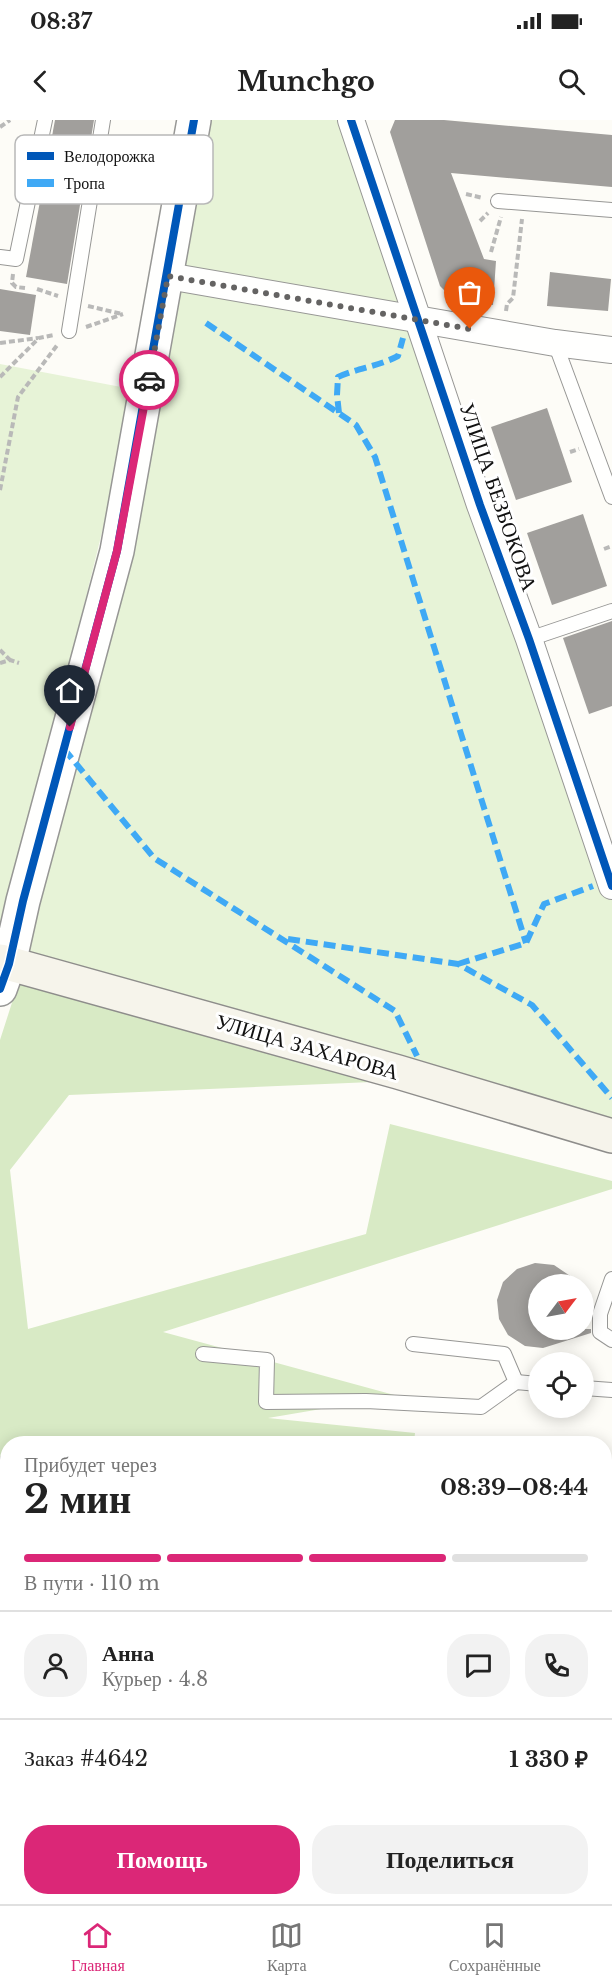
<!DOCTYPE html>
<html lang="ru">
<head>
<meta charset="utf-8">
<style>
	:root { --surface:#fff; --page:#f2f2f2; --text:#222; --muted:#767676; --line:#e0e0e0; --accent:#db2777 }
	body { margin:0; font-family:"Libre Baskerville",serif; background:var(--page); color:var(--text); height:100vh; display:flex; flex-direction:column; font-size:22px; white-space:nowrap }
	* { box-sizing:border-box; margin:0 }
	p { font-size:20px; color:var(--muted) }
	.icon { flex:none; width:33px; height:33px; fill:none; stroke:currentColor; stroke-width:2; stroke-linecap:round; stroke-linejoin:round }
	.map { position:relative; flex:1; overflow:hidden }
	.side { position:absolute; left:0px; top:1316px; width:612px; height:470px; display:flex; flex-direction:column; background:var(--surface); border-radius:24px 24px 0 0; box-shadow:0 3px 15px #0003 }
	.side>* { flex:none }
	.needle { width:39px; rotate:58deg }
	.tools { position:absolute; left:528px; top:1154px; display:grid; gap:12px }
	.tools a { display:grid; place-items:center; width:66px; height:66px; border-radius:50%; background:var(--surface); box-shadow:0 3px 15px #0003; font-size:30px }
	.pin { position:absolute; display:grid; place-items:center; width:51px; height:51px; color:#fff; margin:-62px -26px; border-radius:50% 50% 50% 0; rotate:-45deg; box-shadow:0 0 6px #0007 }
	.pin .icon { rotate:45deg }
	.courier { position:absolute; display:grid; place-items:center; width:60px; height:60px; margin:-30px; border:4px solid #db2777; border-radius:50%; background:#fff; color:#222; box-shadow:0 2px 8px #0007 }
	.overview em { font-style:normal; font-weight:800 }
	.overview div { display:flex; flex-direction:column-reverse }
	.overview { display:flex; align-items:center; justify-content:space-between; height:102px; padding:0 24px }
	h1 { font-size:39px; font-weight:800; line-height:45px }
	.bar { display:grid; grid-template-columns:repeat(4,1fr); gap:9px 6px; align-content:center; height:72px; padding:0 24px }
	.bar i { height:8px; border-radius:4px; background:var(--line) }
	.bar .selected { background:var(--accent) }
	.bar p { grid-column:span 4 }
	.line { display:flex; align-items:center; gap:15px; padding:0 24px; border-top:2px solid var(--line) }
	.line div { flex:1 }
	.round { display:grid; place-items:center; flex:none; width:63px; height:63px; border-radius:24px; background:var(--page) }
	.button { display:flex; gap:12px; margin-top:auto; padding:12px 24px }
	.button a { flex:1; height:69px; border-radius:24px; background:var(--accent); color:#fff; font-size:24px; font-weight:800; line-height:69px; text-align:center }
	.button a+a { background:var(--page); color:var(--text) }
	.status { display:flex; justify-content:space-between; align-items:center; height:42px; padding:0 30px; background:var(--surface); direction:ltr }
	.status svg { height:16px; fill:currentColor }
	header { display:flex; justify-content:space-between; align-items:center; height:78px; padding:0 24px; background:var(--surface); font-size:27px; font-weight:800 }
	.dock { display:flex; justify-content:space-around; align-items:center; height:84px; border-top:2px solid var(--line); background:var(--surface); font-size:16px; color:var(--muted) }
	.dock a { display:grid; justify-items:center; gap:3px }
	.dock .selected { color:var(--accent) }
	.map>svg:first-child { display:block }
	.green { fill:#e7f3d7 }
	.forest { fill:#d8eac5 }
	.sand { fill:#fcf4d9 }
	.water { fill:#cde8f7 }
	.building { fill:#a19f9c }
	.lines { fill:none; stroke-linecap:round; stroke-linejoin:round }
	.service-casing { stroke:#979795; stroke-width:16 }
	.minor-casing { stroke:#979795; stroke-width:28 }
	.tertiary-casing { stroke:#979795; stroke-width:36 }
	.secondary-casing { stroke:#8e8d8b; stroke-width:36 }
	.path { stroke:#b9b9b8; stroke-width:4; stroke-dasharray:6 3; stroke-linecap:butt }
	.service { stroke:#fffffe; stroke-width:14 }
	.minor { stroke:#fffffe; stroke-width:26 }
	.tertiary { stroke:#fffffe; stroke-width:33 }
	.secondary { stroke:#f6f4eb; stroke-width:33 }
	.quiet { stroke:#3fa9f5; stroke-width:6; stroke-dasharray:12 6; stroke-linecap:butt }
	.cycleway-casing { stroke:#fff; stroke-width:11 }
	.cycleway { stroke:#0057b8; stroke-width:8 }
	.done { stroke:#646362; stroke-width:6; stroke-dasharray:0 10.8 }
	.route { stroke:#db2777; stroke-width:8 }
	.labels { text-anchor:middle; stroke-width:6; stroke-linejoin:round; paint-order:stroke }
	.street-label { font-size:21px; fill:#111; stroke:#fff }
	.key { fill:#fff; stroke:#b8b8b8; stroke-width:1.5 }
	.key-label { font-size:16px; fill:#111 }
</style>
</head>
<body>
<div class="status"><b>08:37</b><svg viewBox="0 0 49 12"><path d="M0 12V9h3v3zM5 12V6h3v6zM10 12V3h3v9zM15 12V0h3v12zM26 1h20v11H26zM47 4h2v5h-2z"/></svg></div>
<header><svg class="icon" aria-label="back" viewBox="0 0 24 24"><path d="M15 5l-7 7 7 7"/></svg>Munchgo<svg class="icon" aria-label="search" viewBox="0 0 24 24"><circle cx="10" cy="10" r="6"/><path d="M15 15l6 6"/></svg></header>
<div class="map">
<svg width="612" height="1784" viewBox="0 0 612 1784">
	<rect width="100%" height="100%" fill="#fdfcf7"/>
	<g class="green">
		<path d="M194 0H351L612 763V1016L9 844 117 431Z"/>
		<path d="M0 244 137 270 2 818H0Z"/>
	</g>
	<path class="forest" d="M18 864 372 962 69 975 10 1050 28 1209 366 1114 390 1004 612 1061V1069L163 1212 398 1276 268 1298 415 1313 414 1323H8V1778H342L337 1784H0V920Z"/>
	<path class="sand" d="M612 1613V1646L605 1651V1616Z"/>
	<path class="water" d="M612 1646V1784H430L435 1778H604L605 1651Z"/>
	<g class="building">
		<path d="M55 0H94L67 164 26 157Z"/>
		<path d="M395 0H444L612 15V67L451 53 484 139 496 141 493 185 461 182 449 175 440 166 390 12Z"/>
		<path d="M550 152 611 159 608 191 547 186Z"/>
		<path d="M0 169 36 175 30 215 0 211Z"/>
		<path d="M547 288 572 362 516 380 491 307Z"/>
		<path d="M583 394 607 466 552 485 527 413Z"/>
		<path d="M612 501V586L589 594 563 518Z"/>
		<path d="M535 1143 554 1145 582 1164H538V1209H591V1213L543 1228 525 1226 508 1215 499 1199 497 1180 503 1162 517 1149Z"/>
	</g>
	<g class="lines">
		<defs>
			<g id="service">
				<path d="M498 81 612 90"/>
				<path d="M0 137 16 139 45 0"/>
				<path d="M69 211 103 0"/>
				<path d="M555 223 612 377"/>
				<path d="M529 519 612 491"/>
				<path d="M612 1159 600 1194V1212L612 1220"/>
				<path d="M413 1224 504 1234 516 1262"/>
				<path d="M203 1234 267 1240 266 1282 366 1281 481 1287 516 1262 538 1264"/>
				<path d="M584 1268 612 1270"/>
				<path d="M604 1383 612 1384"/>
				<path d="M604 1582 612 1579"/>
				<path d="M355 1784 359 1778"/>
			</g>
			<g id="minor">
				<path d="M351 0 480 385 529 519 612 766"/>
				<path d="M168 156 555 223 612 230"/>
			</g>
			<path id="tertiary" d="M0 869 9 844 23 781 117 431 194 0"/>
			<path id="secondary" d="M0 841 398 952 612 1016"/>
		</defs>
		<use href="#service" class="service-casing"/>
		<use href="#minor" class="minor-casing"/>
		<use href="#tertiary" class="tertiary-casing"/>
		<use href="#secondary" class="secondary-casing"/>
		<g class="path">
			<path d="M0 7 10 0"/>
			<path d="M466 74 483 78"/>
			<path d="M480 101 488 93"/>
			<path d="M491 132 501 97"/>
			<path d="M13 154 12 163 16 167 25 168"/>
			<path d="M37 169 58 176"/>
			<path d="M88 186 122 194"/>
			<path d="M506 191 507 184 513 178 522 99"/>
			<path d="M86 207 123 194"/>
			<path d="M0 223 38 218"/>
			<path d="M0 257 39 218 54 215"/>
			<path d="M570 332 579 329"/>
			<path d="M0 370 18 277 58 224"/>
			<path d="M604 429 612 426"/>
			<path d="M0 530 10 540"/>
			<path d="M0 543 10 540 19 543"/>
			<path d="M0 1337 8 1342"/>
			<path d="M0 1555V1562"/>
		</g>
		<use href="#service" class="service"/>
		<use href="#minor" class="minor"/>
		<use href="#tertiary" class="tertiary"/>
		<use href="#secondary" class="secondary"/>
		<g class="quiet">
			<path d="M206 203 356 305 375 337 526 823"/>
			<path d="M339 293 337 275 338 257C358 248 379 246 398 236L403 218"/>
			<path d="M64 629 154 738 395 891 417 936"/>
			<path d="M288 819 458 844 532 885 612 978"/>
			<path d="M458 844 526 823 544 784 593 766"/>
		</g>
		<defs>
			<g id="cycleway">
				<path d="M351 0 480 385 529 519 612 766"/>
				<path d="M0 869 9 844 23 781 117 431 194 0"/>
			</g>
		</defs>
		<use href="#cycleway" class="cycleway-casing"/>
		<use href="#cycleway" class="cycleway"/>
	</g>
	<g class="lines">
		<path class="done" d="M149 260 168 156 470 209"/>
		<path class="route" d="M70 607 117 431 149 260"/>
	</g>
	<g class="labels">
		<g class="street-label">
			<text transform="translate(498 377) rotate(71)" y="7">УЛИЦА БЕЗБОКОВА</text>
			<text transform="translate(307 927) rotate(16)" y="7">УЛИЦА ЗАХАРОВА</text>
		</g>
	</g>
	<rect x="15" y="15" width="198" height="69" rx="9" class="key"/>
	<rect x="27" y="32" width="27" height="8" fill="#0057b8"/>
	<rect x="27" y="59" width="27" height="8" fill="#3fa9f5"/>
	<g class="key-label">
		<text x="64" y="42">Велодорожка</text>
		<text x="64" y="69">Тропа</text>
	</g>
</svg>
<div class="tools">
<a><svg class="needle" viewBox="-14 -14 28 28"><path d="M0-13l5 13h-10z" fill="#e53935"/><path d="M0 13l5-13h-10z" fill="#767676"/></svg></a>
<a><svg class="icon" aria-label="locate" viewBox="0 0 24 24"><circle cx="12" cy="12" r="6"/><path d="M12 2v4M12 18v4M2 12h4M18 12h4"/></svg></a>
</div>
<div class="pin" style="left:470px;top:209px;background:#ea580c"><svg class="icon" aria-label="bag" viewBox="0 0 24 24"><path d="M5 8h14l-1 12H6zM9 8a3 3 0 0 1 6 0"/></svg></div>
<div class="pin" style="left:70px;top:607px;background:#1f2937"><svg class="icon" aria-label="home" viewBox="0 0 24 24"><path d="M3 11l9-7 9 7M6 9v11h12V9"/></svg></div>
<div class="courier" style="left:149px;top:260px"><svg class="icon" aria-label="car" viewBox="0 0 24 24"><path d="M5 17H2v-5l4-1 3-4h7l3 4 3 1v5h-3M9 17h6M6 11h13"/><circle cx="7" cy="17" r="2"/><circle cx="17" cy="17" r="2"/></svg></div>
<section class="side">
<div class="overview"><div><h1>2 мин</h1><p>Прибудет через</p></div><em>08:39–08:44</em></div>
<div class="bar"><i class="selected"></i><i class="selected"></i><i class="selected"></i><i></i><p>В пути · 110 m</p></div>
<div class="line" style="height:108px"><a class="round"><svg class="icon" aria-label="person" viewBox="0 0 24 24"><circle cx="12" cy="8" r="4"/><path d="M4 21q1-7 8-7t8 7"/></svg></a><div><b>Анна</b><p>Курьер · 4.8</p></div><a class="round"><svg class="icon" aria-label="chat" viewBox="0 0 24 24"><path d="M4 5h16v11H9l-5 4z"/></svg></a><a class="round"><svg class="icon" aria-label="phone" viewBox="0 0 24 24"><path d="M5 4h4l2 5-3 2q2 4 5 5l2-3 5 2v4C11 20 4 13 5 4z"/></svg></a></div>
<div class="line" style="height:78px"><div>Заказ #4642</div><b>1 330 ₽</b></div>
<div class="button"><a>Помощь</a><a>Поделиться</a></div>
</section>
</div>
<nav class="dock">
<a class="selected"><svg class="icon" aria-label="home" viewBox="0 0 24 24"><path d="M3 11l9-7 9 7M6 9v11h12V9"/></svg>Главная</a>
<a><svg class="icon" aria-label="map" viewBox="0 0 24 24"><path d="M3 6l6-2 6 2 6-2v14l-6 2-6-2-6 2zM9 4v14M15 6v14"/></svg>Карта</a>
<a><svg class="icon" aria-label="saved" viewBox="0 0 24 24"><path d="M7 4h10v16l-5-4-5 4z"/></svg>Сохранённые</a>
</nav>
</body>
</html>
